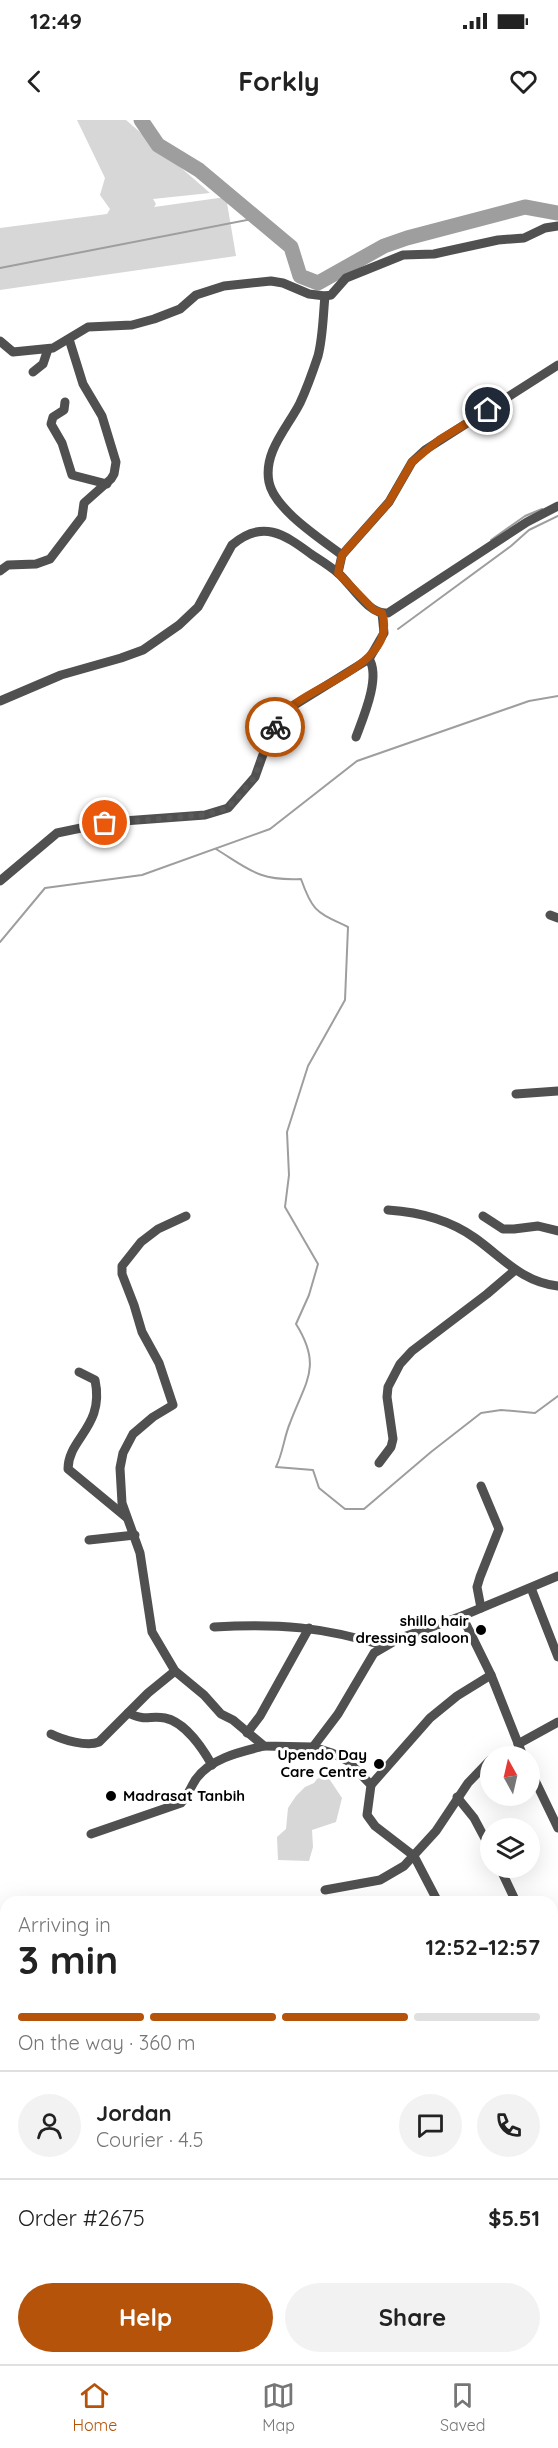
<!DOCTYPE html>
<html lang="en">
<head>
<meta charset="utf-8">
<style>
	:root { --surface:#fff; --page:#f2f2f2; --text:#222; --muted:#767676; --line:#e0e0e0; --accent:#b45309 }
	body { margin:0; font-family:Quicksand,sans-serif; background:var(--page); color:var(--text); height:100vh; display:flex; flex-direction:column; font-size:22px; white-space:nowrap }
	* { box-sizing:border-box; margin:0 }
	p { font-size:20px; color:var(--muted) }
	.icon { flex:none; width:33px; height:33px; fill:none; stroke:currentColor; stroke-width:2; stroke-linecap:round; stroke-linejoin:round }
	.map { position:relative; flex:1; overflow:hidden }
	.drawer { position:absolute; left:0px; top:1776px; width:558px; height:468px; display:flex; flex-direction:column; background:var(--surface); border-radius:18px 18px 0 0; box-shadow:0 6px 24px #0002 }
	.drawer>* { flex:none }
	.needle { width:39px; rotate:352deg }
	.tools { position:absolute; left:480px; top:1626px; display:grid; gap:12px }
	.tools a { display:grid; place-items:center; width:60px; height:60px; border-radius:50%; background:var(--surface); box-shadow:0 6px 24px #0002; font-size:30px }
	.pin { position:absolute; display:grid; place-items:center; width:51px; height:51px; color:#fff; margin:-26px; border:3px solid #fff; border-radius:50%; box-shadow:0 2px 6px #0007 }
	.courier { position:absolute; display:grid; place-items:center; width:60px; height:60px; margin:-30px; border:4px solid #b45309; border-radius:50%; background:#fff; color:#222; box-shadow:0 2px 8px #0007 }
	.summary em { font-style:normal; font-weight:800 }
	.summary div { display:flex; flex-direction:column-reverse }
	.summary { display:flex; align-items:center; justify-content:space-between; height:102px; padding:0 18px }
	h1 { font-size:39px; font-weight:800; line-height:45px }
	.bar { display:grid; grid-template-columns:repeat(4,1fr); gap:9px 6px; align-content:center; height:72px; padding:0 18px }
	.bar i { height:8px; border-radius:4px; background:var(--line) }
	.bar .current { background:var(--accent) }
	.bar p { grid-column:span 4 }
	.line { display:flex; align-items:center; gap:15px; padding:0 18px; border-top:2px solid var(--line) }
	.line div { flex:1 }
	.round { display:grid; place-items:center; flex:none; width:63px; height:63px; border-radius:32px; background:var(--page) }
	.primary-button { display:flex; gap:12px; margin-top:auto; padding:12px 18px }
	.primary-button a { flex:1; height:69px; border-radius:36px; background:var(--accent); color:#fff; font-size:24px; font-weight:800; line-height:69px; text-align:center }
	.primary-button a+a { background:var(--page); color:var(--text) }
	.status { display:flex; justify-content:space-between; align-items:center; height:42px; padding:0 30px; background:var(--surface); direction:ltr }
	.status svg { height:16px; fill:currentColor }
	header { display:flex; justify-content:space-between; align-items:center; height:78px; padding:0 18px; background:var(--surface); font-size:27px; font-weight:800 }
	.tab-bar { display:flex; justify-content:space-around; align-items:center; height:84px; border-top:2px solid var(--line); background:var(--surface); font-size:16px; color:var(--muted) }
	.tab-bar a { display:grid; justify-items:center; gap:3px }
	.tab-bar .current { color:var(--accent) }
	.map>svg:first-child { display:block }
	.green { fill:#d7d7d7 }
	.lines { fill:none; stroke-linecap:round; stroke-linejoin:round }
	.stream { stroke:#9e9e9e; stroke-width:2 }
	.river { stroke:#9e9e9e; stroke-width:15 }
	.street { stroke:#505050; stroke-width:9 }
	.done { stroke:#595959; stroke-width:6; stroke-dasharray:0 10.8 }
	.route { stroke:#b45309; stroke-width:8 }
	.poi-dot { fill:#000; stroke:#fff; stroke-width:2 }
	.labels { text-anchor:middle; stroke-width:6; stroke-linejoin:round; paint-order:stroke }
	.poi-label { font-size:15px; font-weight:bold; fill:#000; stroke:#fff; text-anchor:end }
</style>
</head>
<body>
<div class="status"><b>12:49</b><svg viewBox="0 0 49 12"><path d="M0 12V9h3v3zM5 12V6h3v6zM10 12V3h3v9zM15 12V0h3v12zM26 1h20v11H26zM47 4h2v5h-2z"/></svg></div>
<header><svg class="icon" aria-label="back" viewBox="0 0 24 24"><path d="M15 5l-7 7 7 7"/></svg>Forkly<svg class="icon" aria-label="heart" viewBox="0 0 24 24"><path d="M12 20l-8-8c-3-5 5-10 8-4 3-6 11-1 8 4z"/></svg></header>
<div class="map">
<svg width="558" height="2244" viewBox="0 0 558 2244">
	<rect width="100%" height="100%" fill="#fff"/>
	<g class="green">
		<path d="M77 0H126L210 73 153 79 156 84 154 87 226 77 236 136 0 170V108L107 94 110 89 100 75 105 58Z"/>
		<path d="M326 1654 342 1678 336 1702 312 1710 313 1727 309 1741 278 1740 277 1717 286 1709 288 1688 296 1676 305 1667 314 1663 317 1659Z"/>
	</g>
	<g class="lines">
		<g class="stream">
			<path d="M0 148 257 98 251 94"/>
			<path d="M491 420 525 396 542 389"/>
			<path d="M398 509 511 426 529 410 558 396"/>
			<path d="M216 729C250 750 259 761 301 759 313 793 317 792 348 807L345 880 308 946 287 1012 289 1055 285 1087 318 1144 309 1175 296 1204C323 1247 305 1262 290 1303 284 1317 283 1333 276 1347L313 1350 319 1368 345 1389H364L431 1332 481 1293 501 1290 535 1293 558 1276"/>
			<path d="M0 822 45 768 142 755 270 709 357 641 529 581 558 576"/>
			<path d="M0 1812 6 1813"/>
			<path d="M552 1853 558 1865"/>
			<path d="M552 1893 558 1890"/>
			<path d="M549 2238 553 2244"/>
		</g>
		<path class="river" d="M141 0 158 25 199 50 291 127 300 156 318 163 384 126 407 118 525 87 558 93"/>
		<g class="street">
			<path d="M325 176C323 196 323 217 318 236 313 251 307 268 300 283 288 307 263 332 269 362 274 389 321 419 342 435"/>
			<path d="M0 221 13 232 53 228 88 207 132 205 154 199 180 189 196 175 224 166 271 161 283 163 309 174 325 176 331 175 346 158 403 135 434 134 498 120 524 118 545 108 558 106"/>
			<path d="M33 252 43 244 48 229"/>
			<path d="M65 282 64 290 53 297 51 304 62 323 72 355 107 364"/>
			<path d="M0 451 8 445 36 444 50 439 82 397 84 383 111 359 114 354 116 342 102 296 83 264 69 219"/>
			<path d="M338 453 342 435 389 382 412 342 425 330 558 245"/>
			<path d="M0 581 61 555 121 538 143 530 179 505 198 487 232 425C262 399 284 414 311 434 320 440 330 446 338 453 352 465 368 495 388 493L527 402 558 386"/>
			<path d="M356 617C363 598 381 557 369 539"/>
			<path d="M0 761 57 713 110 702 205 695 228 688 255 657 270 615 283 595 293 586 369 539 384 513 382 493"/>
			<path d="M550 795 558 798"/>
			<path d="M516 974 558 971"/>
			<path d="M388 1090C419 1092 450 1100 475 1118 503 1138 522 1162 558 1166"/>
			<path d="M186 1096 158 1109 141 1122 122 1146V1154L134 1185 142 1212 159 1243 173 1285 153 1297 133 1314 123 1333 120 1348 122 1383 140 1433 152 1512 175 1551 204 1575 221 1594 233 1600 264 1626 313 1627 332 1633 348 1641 371 1665 367 1695 375 1706 414 1736 438 1782"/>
			<path d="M483 1096 503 1109H514L538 1106 558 1111"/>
			<path d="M79 1252 95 1260C105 1307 68 1318 68 1349L126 1397"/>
			<path d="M379 1343 391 1327 393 1319 387 1277 388 1267 400 1244 412 1231 487 1174 514 1151"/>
			<path d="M89 1420 135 1415"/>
			<path d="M531 1468 558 1537"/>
			<path d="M481 1488 477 1467 480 1457 499 1409 481 1366"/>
			<path d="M462 1496 491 1555 523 1636"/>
			<path d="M214 1507C278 1503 324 1507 385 1526"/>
			<path d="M128 1593C148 1602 148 1595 165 1598 185 1602 203 1629 212 1645"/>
			<path d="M247 1613 260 1596 309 1508"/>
			<path d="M51 1614C63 1620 87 1627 99 1622L148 1573 175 1551"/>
			<path d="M518 1624 558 1602"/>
			<path d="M313 1627 338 1594 374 1533 398 1519 462 1496 558 1456"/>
			<path d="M504 1636H523"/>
			<path d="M530 1650 558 1708"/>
			<path d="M371 1665 430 1598 457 1576 491 1555"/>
			<path d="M457 1677 474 1698 490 1728"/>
			<path d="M91 1714 181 1683C188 1676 190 1668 196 1659 211 1638 240 1632 264 1626"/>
			<path d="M500 1748 516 1782"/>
			<path d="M325 1770 380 1760 404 1746 436 1711 468 1663 490 1640"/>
			<path d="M552 1816 558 1813"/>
			<path d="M552 1864 558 1877"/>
			<path d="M0 1903H6"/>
			<path d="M552 1906 558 1905"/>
			<path d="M0 1963 6 1962"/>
			<path d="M552 2120 558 2111"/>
			<path d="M211 2238 223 2244"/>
			<path d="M436 2238 437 2244"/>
			<path d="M5 2244 14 2238"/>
			<path d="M281 2244C288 2238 300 2240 308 2244"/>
			<path d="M347 2244 351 2238"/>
		</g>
	</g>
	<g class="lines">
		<path class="done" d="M105 703 205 695 228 688 255 657 263 629 275 607"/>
		<path class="route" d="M275 607C280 599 285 592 292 586 321 563 398 540 382 493L374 490 338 453 342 435 389 382 412 342 439 320 488 290"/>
	</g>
	<g class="poi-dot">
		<circle cx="481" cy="1510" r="6"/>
		<circle cx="379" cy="1644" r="6"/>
		<circle cx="111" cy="1676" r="6"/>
	</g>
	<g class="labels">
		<g class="poi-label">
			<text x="469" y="1506">shillo hair<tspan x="469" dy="17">dressing saloon</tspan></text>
			<text x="367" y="1640">Upendo Day<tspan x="367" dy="17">Care Centre</tspan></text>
			<text x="123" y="1681" text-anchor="start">Madrasat Tanbih</text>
		</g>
	</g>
</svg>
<div class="tools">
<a><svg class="needle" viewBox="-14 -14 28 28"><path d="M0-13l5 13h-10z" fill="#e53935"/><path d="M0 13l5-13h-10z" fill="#767676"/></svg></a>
<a><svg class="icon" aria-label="layers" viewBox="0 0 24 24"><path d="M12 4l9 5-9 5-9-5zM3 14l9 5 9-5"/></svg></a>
</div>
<div class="pin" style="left:105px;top:703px;background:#ea580c"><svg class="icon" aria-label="bag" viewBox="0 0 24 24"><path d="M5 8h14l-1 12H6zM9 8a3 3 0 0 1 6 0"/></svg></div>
<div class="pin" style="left:488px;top:290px;background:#1f2937"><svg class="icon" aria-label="home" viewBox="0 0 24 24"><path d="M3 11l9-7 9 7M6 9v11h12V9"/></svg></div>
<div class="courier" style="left:275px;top:607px"><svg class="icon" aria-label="bike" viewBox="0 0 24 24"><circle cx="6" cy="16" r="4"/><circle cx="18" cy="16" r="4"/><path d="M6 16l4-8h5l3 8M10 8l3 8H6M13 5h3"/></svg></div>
<section class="drawer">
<div class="summary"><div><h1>3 min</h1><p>Arriving in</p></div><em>12:52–12:57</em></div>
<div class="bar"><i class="current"></i><i class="current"></i><i class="current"></i><i></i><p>On the way · 360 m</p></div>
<div class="line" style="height:108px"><a class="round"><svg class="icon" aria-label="person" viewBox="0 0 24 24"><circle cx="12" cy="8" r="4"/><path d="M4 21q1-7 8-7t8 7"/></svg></a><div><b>Jordan</b><p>Courier · 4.5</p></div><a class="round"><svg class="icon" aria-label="chat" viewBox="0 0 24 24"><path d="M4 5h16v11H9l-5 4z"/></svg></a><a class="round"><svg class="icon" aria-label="phone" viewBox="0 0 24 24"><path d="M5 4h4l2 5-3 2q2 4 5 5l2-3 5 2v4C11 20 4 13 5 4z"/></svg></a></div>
<div class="line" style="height:78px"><div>Order #2675</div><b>$5.51</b></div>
<div class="primary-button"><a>Help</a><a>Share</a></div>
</section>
</div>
<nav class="tab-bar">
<a class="current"><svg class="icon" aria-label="home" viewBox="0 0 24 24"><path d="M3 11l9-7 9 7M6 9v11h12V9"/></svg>Home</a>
<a><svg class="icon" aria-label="map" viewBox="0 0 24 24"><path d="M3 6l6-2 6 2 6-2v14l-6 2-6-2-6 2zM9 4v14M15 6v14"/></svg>Map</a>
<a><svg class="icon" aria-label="saved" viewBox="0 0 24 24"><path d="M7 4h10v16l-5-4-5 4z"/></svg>Saved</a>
</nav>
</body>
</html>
